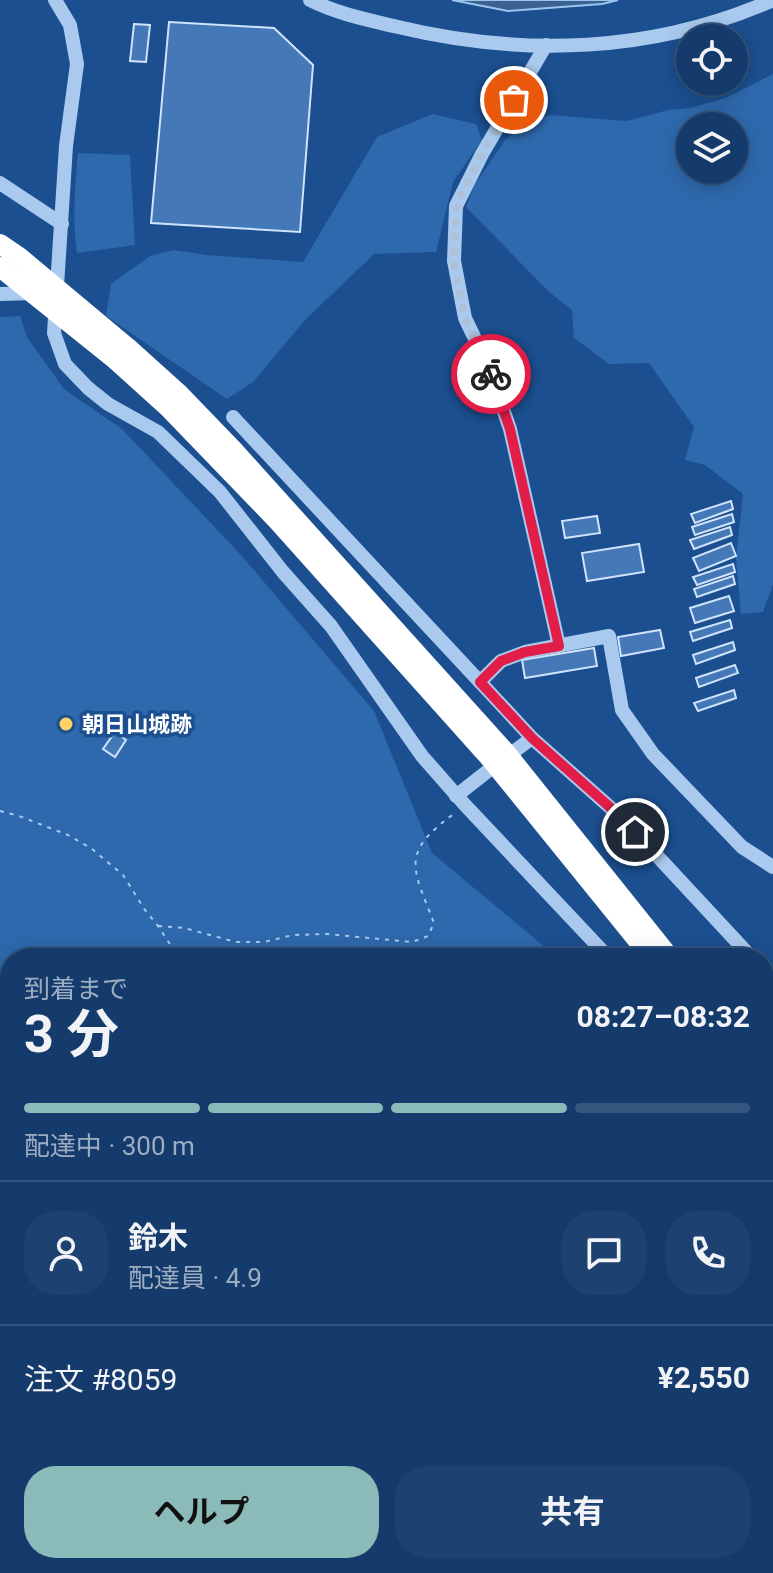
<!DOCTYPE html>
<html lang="ja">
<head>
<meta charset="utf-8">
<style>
	:root { --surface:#143b6b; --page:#1d4271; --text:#f1f3f6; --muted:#9dadc1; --line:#33557e; --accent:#8bbbb9 }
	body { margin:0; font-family:Roboto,"Noto Sans JP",sans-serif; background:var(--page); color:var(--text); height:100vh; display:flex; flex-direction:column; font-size:30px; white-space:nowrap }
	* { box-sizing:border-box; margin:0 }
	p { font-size:26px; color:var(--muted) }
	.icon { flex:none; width:44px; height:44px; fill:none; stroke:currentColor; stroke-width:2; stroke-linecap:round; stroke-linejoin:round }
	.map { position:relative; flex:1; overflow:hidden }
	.drawer { position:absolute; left:0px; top:948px; width:774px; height:626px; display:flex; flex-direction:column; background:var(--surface); border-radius:32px 32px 0 0; box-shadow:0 4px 20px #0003,0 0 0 2px var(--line) }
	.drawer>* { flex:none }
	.buttons { position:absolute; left:676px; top:24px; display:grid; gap:16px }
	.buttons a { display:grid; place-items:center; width:72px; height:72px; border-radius:50%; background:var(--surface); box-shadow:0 4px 20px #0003,0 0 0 2px var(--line); font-size:40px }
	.pin { position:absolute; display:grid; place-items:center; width:68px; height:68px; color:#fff; margin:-34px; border:4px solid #fff; border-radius:50%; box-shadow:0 2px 8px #0007 }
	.courier { position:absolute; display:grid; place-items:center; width:80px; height:80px; margin:-40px; border:6px solid #e11d48; border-radius:50%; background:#fff; color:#222; box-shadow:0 2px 10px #0007 }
	.overview em { font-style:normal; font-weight:700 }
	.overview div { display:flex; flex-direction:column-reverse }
	.overview { display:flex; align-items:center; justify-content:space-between; height:136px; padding:0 24px }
	h1 { font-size:52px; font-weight:700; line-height:60px }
	.bar { display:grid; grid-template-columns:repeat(4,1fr); gap:12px 8px; align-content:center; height:96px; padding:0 24px }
	.bar i { height:10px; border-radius:6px; background:var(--line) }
	.bar .active { background:var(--accent) }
	.bar p { grid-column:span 4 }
	.line { display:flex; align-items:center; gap:20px; padding:0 24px; border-top:2px solid var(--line) }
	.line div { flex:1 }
	.round { display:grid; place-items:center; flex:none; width:84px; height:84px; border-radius:32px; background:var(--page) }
	.primary-button { display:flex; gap:16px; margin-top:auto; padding:16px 24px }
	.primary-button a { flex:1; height:92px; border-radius:32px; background:var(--accent); color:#111; font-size:32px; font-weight:700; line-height:92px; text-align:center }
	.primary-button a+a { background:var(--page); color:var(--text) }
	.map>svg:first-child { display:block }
	.green { fill:#2e69ad; fill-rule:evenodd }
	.water { fill:#3c6290; stroke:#9cc4f0; stroke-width:2 }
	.building { fill:#4478b7; stroke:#cfe3fa; stroke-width:2 }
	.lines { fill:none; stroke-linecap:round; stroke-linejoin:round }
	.path { stroke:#a9c9ee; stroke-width:2; stroke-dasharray:4 6; stroke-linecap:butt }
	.minor { stroke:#a9c9ee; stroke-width:14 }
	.highway { stroke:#fff; stroke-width:20 }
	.highway-bridge { stroke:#fff; stroke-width:20 }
	.done { stroke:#afc1d8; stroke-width:8; stroke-dasharray:0 14.4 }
	.route { stroke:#e11d48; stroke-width:10 }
	.poi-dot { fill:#ffd166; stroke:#1b4f8f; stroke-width:3 }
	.labels { text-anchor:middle; stroke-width:7; stroke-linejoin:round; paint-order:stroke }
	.poi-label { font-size:22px; font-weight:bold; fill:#fff; stroke:#1b4f8f; text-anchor:start }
</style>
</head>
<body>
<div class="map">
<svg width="773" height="1573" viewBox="0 0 773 1573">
	<rect width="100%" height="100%" fill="#1b4f8f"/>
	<g class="green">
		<path d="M773 74V584L763 612 741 614 736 558 743 494 705 465 685 460 694 427 649 363 609 364 574 338 572 310 548 291 466 207 474 186 505 140 532 120 548 115 627 121 668 110 691 108 728 97ZM734 126V170H690V126Z"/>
		<path d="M432 114 476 124 482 140 453 182 436 252 374 254 306 319 253 382 227 399 106 316 111 284 150 256 173 250 207 255 303 262 377 137Z"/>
		<path d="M78 153 130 155 135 245 77 253C72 219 75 187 78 153Z"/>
		<path d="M20 316 27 337 64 389 122 429 241 555 374 711 432 853 558 958H10V1564H562V1570L559 1573H0V317Z"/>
		<path d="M764 1243 773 1257V1573H704L683 1564H764Z"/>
	</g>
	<path class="water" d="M452 0H618L602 4 508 11Z"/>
	<g class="building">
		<path d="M169 22 274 28 313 65 300 232 151 223Z"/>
		<path d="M134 24 150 25 146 62 130 61Z"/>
		<path d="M731 501 733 509 695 523 691 514Z"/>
		<path d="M732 514 734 522 695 535 692 527Z"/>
		<path d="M597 516 600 533 565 538 562 521Z"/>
		<path d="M730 527 732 535 694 549 690 540Z"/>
		<path d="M731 543 736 556 699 571 693 558Z"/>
		<path d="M639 544 644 572 587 581 582 553Z"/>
		<path d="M733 564 735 572 697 585 693 577Z"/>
		<path d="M733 576 735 584 697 597 694 589Z"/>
		<path d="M729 596 734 611 695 623 690 608Z"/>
		<path d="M730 620 732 628 693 641 690 632Z"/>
		<path d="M660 630 664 648 621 656 618 637Z"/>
		<path d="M733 642 735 650 696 664 693 655Z"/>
		<path d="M594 648 597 666 525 678 522 660Z"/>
		<path d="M735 665 738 673 699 687 696 678Z"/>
		<path d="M734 690 736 698 698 711 694 703Z"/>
		<path d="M115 732 126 740 115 757 103 749Z"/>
		<path d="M609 1564 632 1567 630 1573H607Z"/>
	</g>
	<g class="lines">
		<g class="path">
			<path d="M0 811 19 816 68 835 92 849 123 875 145 910 158 926 179 958"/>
			<path d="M158 926 184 928 236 942H264L293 935 327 934 412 942 428 936 434 923C412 866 400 853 455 813"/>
			<path d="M546 1564 547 1573"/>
		</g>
		<g class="minor">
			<path d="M55 0 70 25 77 64 66 146 54 333 65 364 88 388 108 404 158 432 220 492 283 572 331 626 422 756 465 805 609 958"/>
			<path d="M310 0C338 14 368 20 398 27 524 57 653 53 773 0"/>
			<path d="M546 45 482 154 456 206 454 261 465 318 488 366 510 429 559 646"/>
			<path d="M0 183 62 224"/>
			<path d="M0 294 36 293"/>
			<path d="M233 417 480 682"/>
			<path d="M516 750 532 738"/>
			<path d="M456 796 489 770"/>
			<path d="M752 958 621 817 532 738 480 682 501 661 525 652 609 636 622 710 653 754 697 800 742 847 773 867"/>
			<path d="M764 972 773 982"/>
			<path d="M764 1166 773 1182"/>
		</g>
		<g class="highway">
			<path d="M129 349 179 394 234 451 506 753 670 958"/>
			<path d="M116 360 168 407 278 521 490 758 652 958"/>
			<path d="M764 1047 773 1057"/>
			<path d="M764 1072 773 1083"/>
			<path d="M764 1094 773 1105"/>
		</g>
		<g class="highway-bridge">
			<path d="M0 244 19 257 129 349"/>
			<path d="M0 267 116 360"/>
		</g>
	</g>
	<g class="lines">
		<path class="done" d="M491 374 465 318 454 261 456 206 482 154 514 100"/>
		<path class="route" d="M491 374 510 429 559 646 525 652 501 661 480 682 532 738 621 817 635 832"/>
	</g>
	<circle class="poi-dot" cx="66" cy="724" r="8"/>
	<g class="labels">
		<g class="poi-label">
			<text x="82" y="732">朝日山城跡</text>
		</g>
	</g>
</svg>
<div class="buttons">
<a><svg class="icon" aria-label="locate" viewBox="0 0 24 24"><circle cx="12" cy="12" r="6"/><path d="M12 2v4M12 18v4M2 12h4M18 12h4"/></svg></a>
<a><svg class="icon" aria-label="layers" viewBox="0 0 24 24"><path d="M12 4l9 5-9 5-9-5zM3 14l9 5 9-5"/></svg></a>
</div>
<div class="pin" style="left:514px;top:100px;background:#ea580c"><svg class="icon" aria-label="bag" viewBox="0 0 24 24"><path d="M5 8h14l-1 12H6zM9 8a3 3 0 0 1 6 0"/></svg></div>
<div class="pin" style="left:635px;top:832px;background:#1f2937"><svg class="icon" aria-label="home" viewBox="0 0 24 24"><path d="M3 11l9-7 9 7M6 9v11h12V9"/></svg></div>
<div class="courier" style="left:491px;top:374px"><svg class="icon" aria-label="bike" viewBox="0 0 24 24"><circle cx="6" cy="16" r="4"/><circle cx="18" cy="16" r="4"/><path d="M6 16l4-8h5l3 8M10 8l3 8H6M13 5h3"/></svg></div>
<section class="drawer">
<div class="overview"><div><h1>3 分</h1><p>到着まで</p></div><em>08:27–08:32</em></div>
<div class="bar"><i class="active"></i><i class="active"></i><i class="active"></i><i></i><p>配達中 · 300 m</p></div>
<div class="line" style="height:144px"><a class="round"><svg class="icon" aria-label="person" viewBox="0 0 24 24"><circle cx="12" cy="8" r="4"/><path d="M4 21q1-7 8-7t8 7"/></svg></a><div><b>鈴木</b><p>配達員 · 4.9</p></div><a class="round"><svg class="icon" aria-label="chat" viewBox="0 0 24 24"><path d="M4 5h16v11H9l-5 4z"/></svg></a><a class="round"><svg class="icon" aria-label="phone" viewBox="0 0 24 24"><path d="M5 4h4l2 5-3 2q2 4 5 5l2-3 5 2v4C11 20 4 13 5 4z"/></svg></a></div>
<div class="line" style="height:104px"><div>注文 #8059</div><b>¥2,550</b></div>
<div class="primary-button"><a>ヘルプ</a><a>共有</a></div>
</section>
</div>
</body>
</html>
